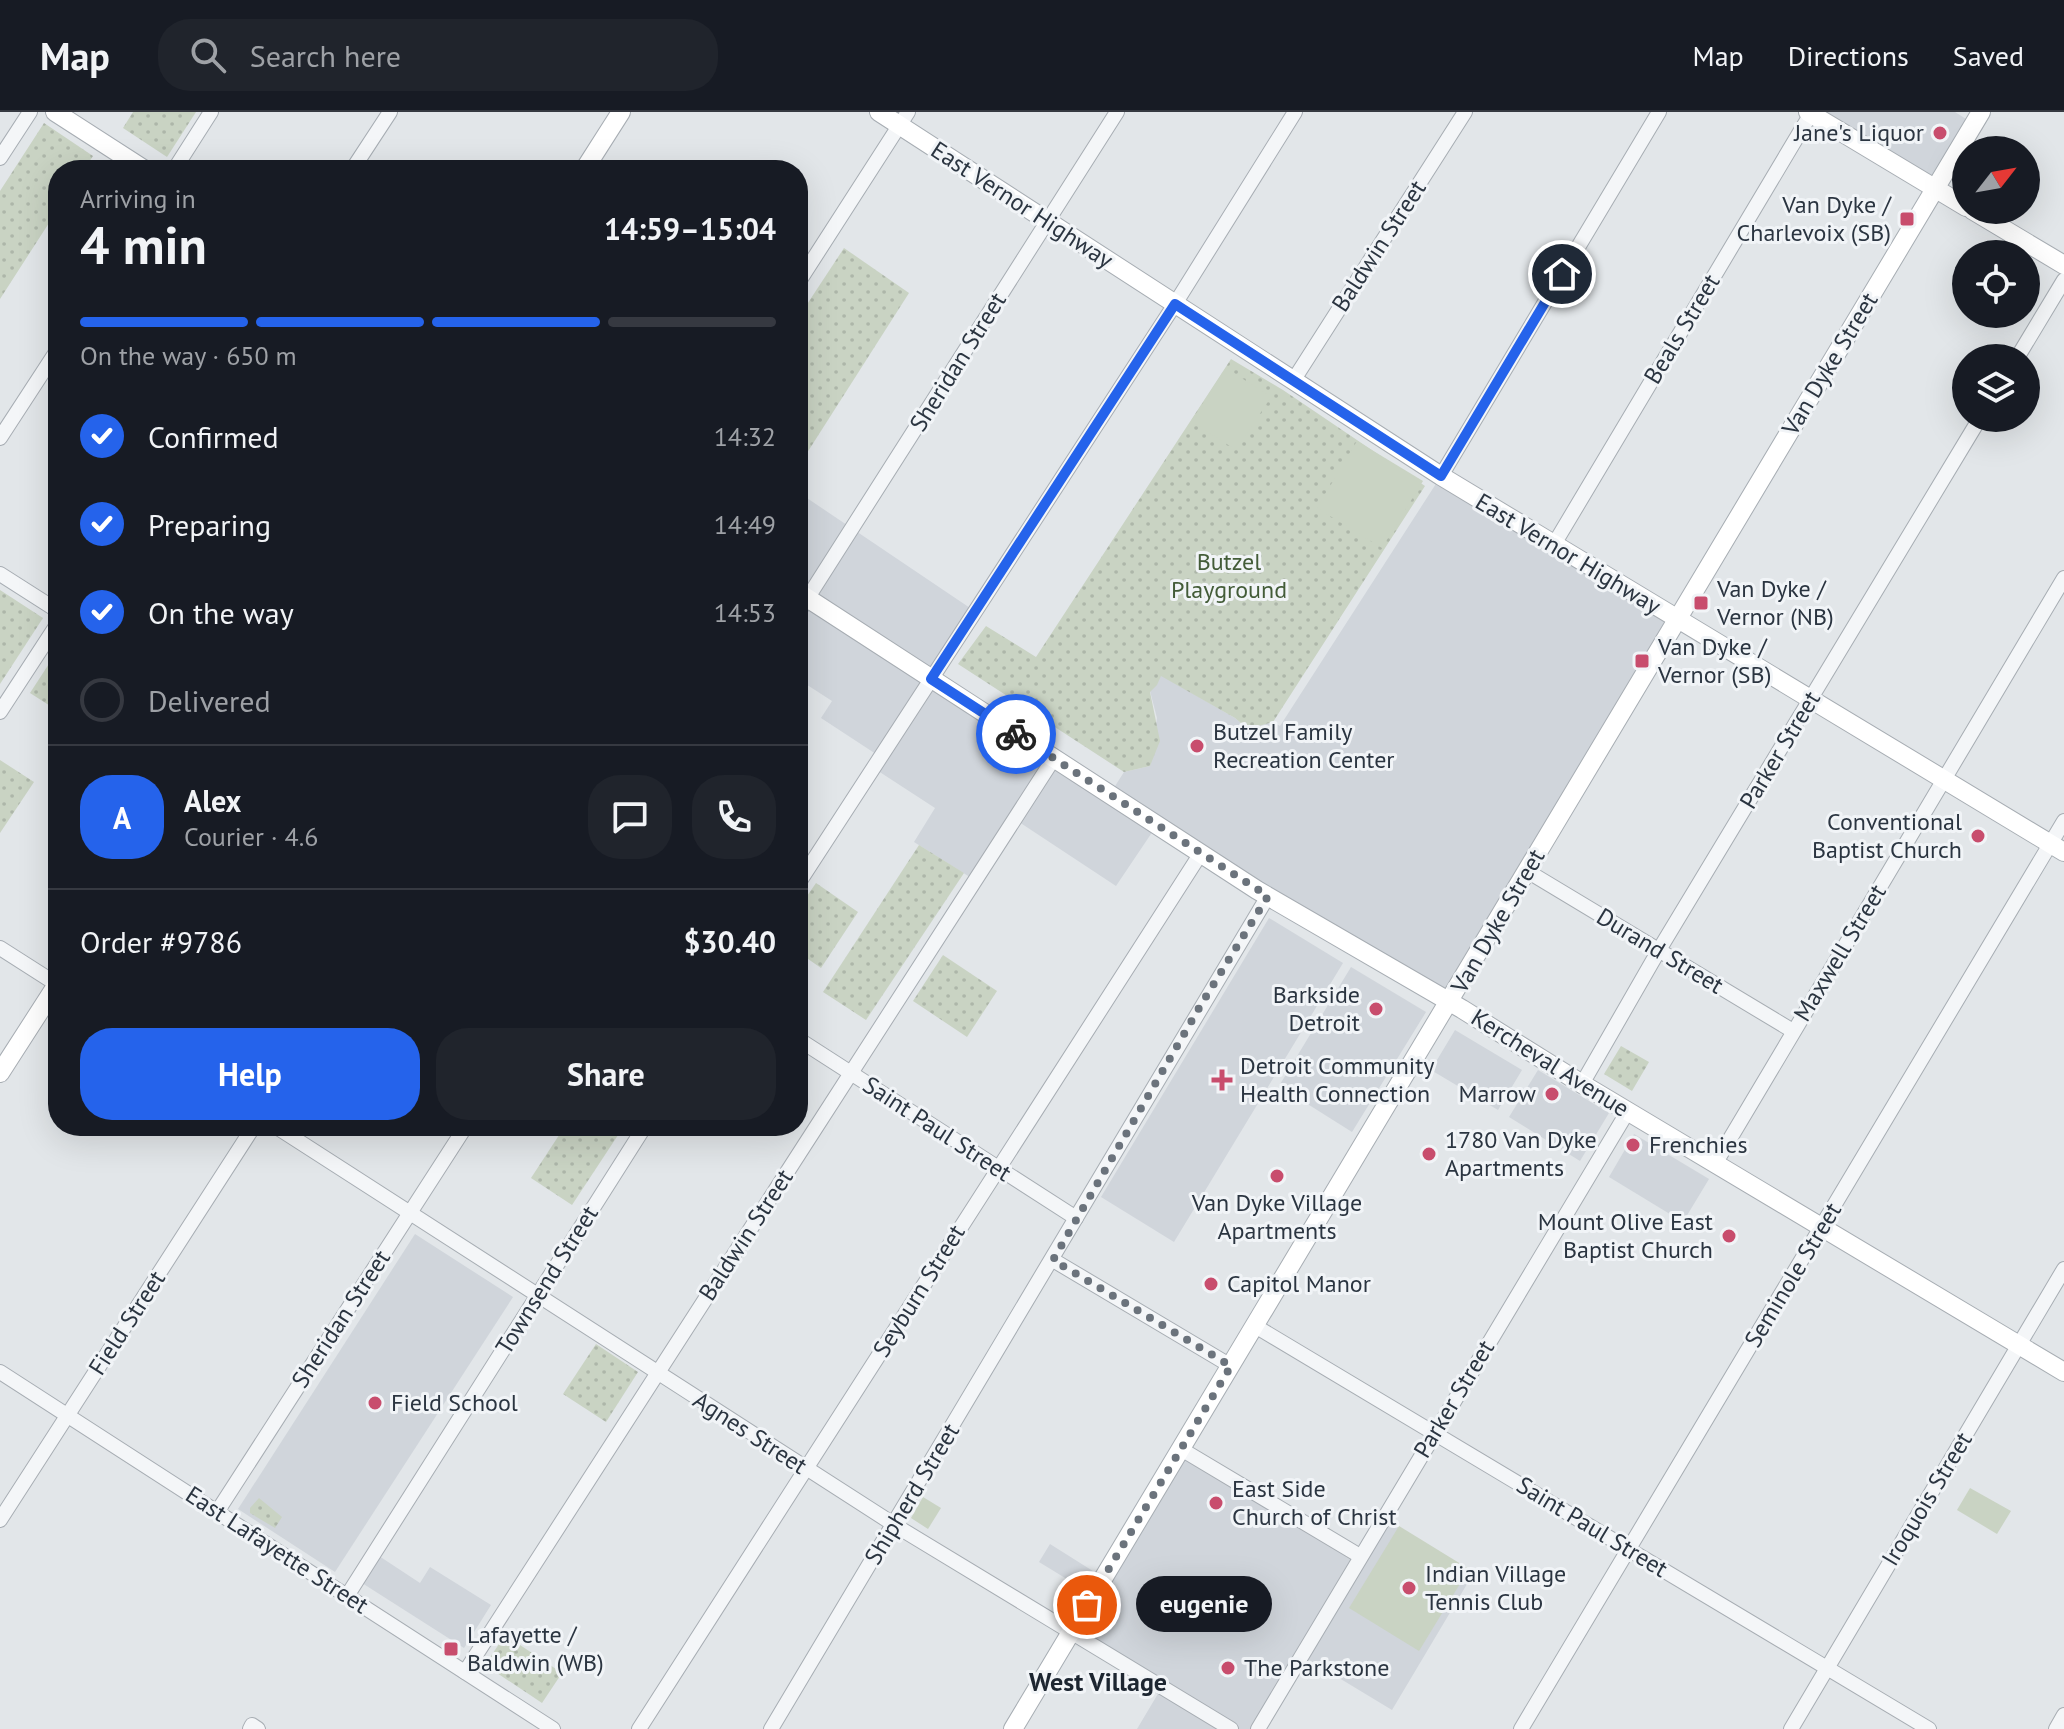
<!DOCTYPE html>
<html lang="en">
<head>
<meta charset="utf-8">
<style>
	:root { --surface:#171b24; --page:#20242c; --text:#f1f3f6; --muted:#9ea1a6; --line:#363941; --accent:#2563eb }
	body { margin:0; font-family:"PT Sans",sans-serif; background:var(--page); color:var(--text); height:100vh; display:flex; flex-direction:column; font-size:30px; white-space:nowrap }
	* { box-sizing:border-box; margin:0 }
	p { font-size:26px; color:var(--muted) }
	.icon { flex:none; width:44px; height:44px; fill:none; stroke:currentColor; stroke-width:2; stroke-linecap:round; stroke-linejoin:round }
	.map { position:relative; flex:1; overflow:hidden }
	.drawer { position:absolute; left:48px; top:48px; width:760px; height:976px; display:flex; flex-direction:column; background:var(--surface); border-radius:32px; box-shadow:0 8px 32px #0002 }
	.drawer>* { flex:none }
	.needle { width:52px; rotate:59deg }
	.buttons { position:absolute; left:1952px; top:24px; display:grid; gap:16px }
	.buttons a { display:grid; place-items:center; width:88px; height:88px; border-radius:50%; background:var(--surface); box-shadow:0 8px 32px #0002; font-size:40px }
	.pin { position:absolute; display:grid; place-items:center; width:68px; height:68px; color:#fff; margin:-34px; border:4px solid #fff; border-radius:50%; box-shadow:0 2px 8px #0007 }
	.courier { position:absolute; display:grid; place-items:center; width:80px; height:80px; margin:-40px; border:6px solid #2563eb; border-radius:50%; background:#fff; color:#222; box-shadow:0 2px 10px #0007 }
	.bubble { position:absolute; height:56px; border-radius:28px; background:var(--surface); box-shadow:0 8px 32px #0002; font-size:26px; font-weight:800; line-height:56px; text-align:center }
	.overview em { font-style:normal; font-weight:800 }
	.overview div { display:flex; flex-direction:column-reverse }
	.overview { display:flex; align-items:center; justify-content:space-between; height:136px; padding:0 32px }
	h1 { font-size:52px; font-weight:800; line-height:60px }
	.bar { display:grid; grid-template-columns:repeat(4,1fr); gap:12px 8px; align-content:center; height:96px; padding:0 32px }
	.bar i { height:10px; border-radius:6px; background:var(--line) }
	.bar .current { background:var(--accent) }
	.bar p { grid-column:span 4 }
	.line { display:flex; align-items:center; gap:20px; padding:0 32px; border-top:2px solid var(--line) }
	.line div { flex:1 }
	.round { display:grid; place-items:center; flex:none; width:84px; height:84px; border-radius:32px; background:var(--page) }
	ol { padding:0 32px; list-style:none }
	li { display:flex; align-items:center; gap:24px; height:88px }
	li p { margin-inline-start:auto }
	li .icon { padding:8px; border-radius:50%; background:var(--accent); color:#fff; stroke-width:4 }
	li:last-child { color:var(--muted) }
	li i { width:44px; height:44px; border:4px solid var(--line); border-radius:50% }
	.button { display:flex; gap:16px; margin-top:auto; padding:16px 32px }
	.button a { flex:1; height:92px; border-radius:32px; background:var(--accent); color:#fff; font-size:32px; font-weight:800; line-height:92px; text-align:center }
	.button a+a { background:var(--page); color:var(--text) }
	header { display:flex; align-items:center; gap:48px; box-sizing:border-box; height:112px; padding:0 40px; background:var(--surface); border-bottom:2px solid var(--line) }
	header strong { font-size:38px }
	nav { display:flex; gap:44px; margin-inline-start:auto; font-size:28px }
	.search { width:560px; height:72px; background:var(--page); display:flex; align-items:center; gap:20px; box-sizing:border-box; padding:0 28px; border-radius:32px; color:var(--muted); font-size:30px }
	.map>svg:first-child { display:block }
	.built { fill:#d0d5db }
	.grass { fill:url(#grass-dots) }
	.garden { fill:#c9d3c3 }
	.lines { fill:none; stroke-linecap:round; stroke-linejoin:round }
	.street-casing { stroke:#a7adb3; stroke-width:16 }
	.secondary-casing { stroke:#a7adb3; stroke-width:20 }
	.street { stroke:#f4f6f8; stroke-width:14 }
	.secondary { stroke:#fff; stroke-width:18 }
	.done { stroke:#6b737c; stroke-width:8; stroke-dasharray:0 14.4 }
	.route { stroke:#2563eb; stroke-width:10 }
	.poi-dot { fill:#c84d6d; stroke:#f1f4f7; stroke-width:3 }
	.labels { text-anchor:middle; stroke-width:6; stroke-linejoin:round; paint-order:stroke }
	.poi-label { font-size:24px; fill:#2b3541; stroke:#f1f4f7; text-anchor:start }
	.street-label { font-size:24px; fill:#2b3541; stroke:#f1f4f7 }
	.park-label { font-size:24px; fill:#435c38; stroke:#f1f4f7 }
	.neighbourhood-label { font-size:26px; font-weight:bold; fill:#1d2631; stroke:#f1f4f7 }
</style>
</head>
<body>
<header>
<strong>Map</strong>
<div class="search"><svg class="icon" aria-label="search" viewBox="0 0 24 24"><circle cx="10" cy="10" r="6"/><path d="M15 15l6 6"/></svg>Search here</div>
<nav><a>Map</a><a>Directions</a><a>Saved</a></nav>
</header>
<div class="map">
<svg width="2064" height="1617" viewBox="0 0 2064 1617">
	<defs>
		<pattern id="grass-dots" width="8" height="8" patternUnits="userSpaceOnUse" patternTransform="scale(2)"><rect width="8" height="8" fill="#c9d3c3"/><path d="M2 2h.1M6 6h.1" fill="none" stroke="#adb6a9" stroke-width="1.8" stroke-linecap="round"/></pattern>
	</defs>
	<rect width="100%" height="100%" fill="#e2e6e9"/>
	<g class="built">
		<path d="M1808 0H1955L1974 12 1935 76Z"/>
		<path d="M1441 364 1677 508 1450 890 1157 713 1116 774 1013 706 973 767 914 730 935 696 872 655 879 644 821 606 832 589 798 567V380L976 500 931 566 1110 682 1124 660 1150 654 1157 606 1150 579 1161 563 1235 606 1248 617 1273 610 1280 614Z"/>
		<path d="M1269 806 1343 851 1174 1130 1101 1085Z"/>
		<path d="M1351 855 1426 900 1352 1020 1279 974Z"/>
		<path d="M1455 918 1522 958 1498 998 1431 958Z"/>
		<path d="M1538 958 1609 1001 1580 1049 1509 1005Z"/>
		<path d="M1634 1022 1709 1067 1683 1110 1609 1065Z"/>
		<path d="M415 1122 513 1185 335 1460 238 1397Z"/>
		<path d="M1181 1337 1360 1444 1383 1406 1473 1462 1392 1598 1301 1543 1258 1617H1137L1162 1575 1071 1520 1093 1483 1039 1450 1050 1432 1104 1466Z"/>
		<path d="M379 1444 420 1471 430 1455 491 1493 464 1536 362 1471Z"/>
	</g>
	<g class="grass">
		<path d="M133 0H196L167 45 123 16Z"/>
		<path d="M44 11 93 44 84 58H58V97L0 187V79Z"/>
		<path d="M844 136 909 181 798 355V206Z"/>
		<path d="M1231 247 1283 278 1425 374 1273 610 1248 617 1235 606 1161 564 1157 573 1150 580 1160 629 1150 654 1124 660 958 552 986 514 1036 545Z"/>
		<path d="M0 478 43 506 0 572Z"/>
		<path d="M58 538V599L30 581Z"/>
		<path d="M0 648 34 670 0 721Z"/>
		<path d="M919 733 964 761 866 908 823 880Z"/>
		<path d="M816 771 858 800 821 856 798 840V797Z"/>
		<path d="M943 843 997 879 967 925 913 889Z"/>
		<path d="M1621 934 1649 950 1632 979 1604 962Z"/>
		<path d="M565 1014H624L572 1093 531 1066Z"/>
		<path d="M596 1232 638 1260 606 1310 563 1282Z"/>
		<path d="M259 1386 282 1405 275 1416 250 1401V1396Z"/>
		<path d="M505 1523 562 1561 542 1591 485 1553Z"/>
	</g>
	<g class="garden">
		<path d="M1226 256 1271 285 1236 338 1191 309Z"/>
		<path d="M1357 329 1423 369 1382 436 1317 396Z"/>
		<path d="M1970 1376 2011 1399 1997 1422 1957 1398Z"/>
		<path d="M923 1385 941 1396 928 1417 911 1406Z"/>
		<path d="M1399 1414 1469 1457 1419 1539 1349 1496Z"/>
	</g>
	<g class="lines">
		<defs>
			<g id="street">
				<path d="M0 46 30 0"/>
				<path d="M174 58 211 0"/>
				<path d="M352 58 390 0"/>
				<path d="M798 171 908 0"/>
				<path d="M2017 246 2064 168"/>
				<path d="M1293 269 1465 0"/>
				<path d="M0 326 58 237"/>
				<path d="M1441 364 1659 0"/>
				<path d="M1553 434 1812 0"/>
				<path d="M0 462 58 499"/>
				<path d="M798 501 1117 0"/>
				<path d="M0 600 58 511"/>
				<path d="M1527 759 1793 919"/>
				<path d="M798 772 1175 192 1295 0"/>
				<path d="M0 836 58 873"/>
				<path d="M798 927 1076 1106"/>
				<path d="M1582 972 1659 838 1980 306"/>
				<path d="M275 1014 901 1417 1231 1617"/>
				<path d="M1715 1052 2064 466"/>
				<path d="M1053 1148 1231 1254"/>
				<path d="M1255 1214 1929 1617"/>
				<path d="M0 1260 553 1617"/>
				<path d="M1181 1337 1360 1444"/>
				<path d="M217 1400 466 1014"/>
				<path d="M0 1408 254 1014"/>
				<path d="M347 1484 645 1014"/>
				<path d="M465 1560 1054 646"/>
				<path d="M250 1617 252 1613 258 1617"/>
				<path d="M639 1617 1201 741"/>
				<path d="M771 1617 1268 784"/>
				<path d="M1258 1617 1628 999"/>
				<path d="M1521 1617 2064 709"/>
				<path d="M1791 1617 2064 1157"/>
				<path d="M2056 1617 2064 1603"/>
			</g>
			<g id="secondary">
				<path d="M55 0 145 58"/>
				<path d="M879 0 1441 364 2064 740"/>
				<path d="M1808 0 1966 95"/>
				<path d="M584 58 621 0"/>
				<path d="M1972 98 2064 153"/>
				<path d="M798 480 1257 778 1462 897 1582 972 2064 1260"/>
				<path d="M0 961 58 871"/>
				<path d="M1013 1617 1981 0"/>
			</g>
		</defs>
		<use href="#street" class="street-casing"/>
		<use href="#secondary" class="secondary-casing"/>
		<use href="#street" class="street"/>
		<use href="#secondary" class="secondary"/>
	</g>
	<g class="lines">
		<path class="done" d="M1016 622 1268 784 1202 891 1053 1148 1231 1254 1087 1493"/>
		<path class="route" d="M1016 622 931 567 1175 192 1441 364 1562 162"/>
	</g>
	<g class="poi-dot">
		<circle cx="1940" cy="21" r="8"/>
		<rect x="1899" y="99" width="16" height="16" rx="4"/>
		<rect x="1693" y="483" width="16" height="16" rx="4"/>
		<rect x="1634" y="541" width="16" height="16" rx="4"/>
		<circle cx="1197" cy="634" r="8"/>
		<circle cx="1978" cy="724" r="8"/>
		<circle cx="1376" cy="897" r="8"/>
		<path d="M1218 956h8v8h8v8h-8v8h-8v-8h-8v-8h8z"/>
		<circle cx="1552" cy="982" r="8"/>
		<circle cx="1633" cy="1033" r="8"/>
		<circle cx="1429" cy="1042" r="8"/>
		<circle cx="1277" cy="1064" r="8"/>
		<circle cx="1729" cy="1124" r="8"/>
		<circle cx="1211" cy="1172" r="8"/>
		<circle cx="375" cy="1291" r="8"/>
		<circle cx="1216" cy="1391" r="8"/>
		<circle cx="1409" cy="1476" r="8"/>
		<rect x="443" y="1529" width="16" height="16" rx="4"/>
		<circle cx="1228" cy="1556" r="8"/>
	</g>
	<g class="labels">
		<g class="poi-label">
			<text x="1924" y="29" text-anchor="end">Jane's Liquor</text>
			<text x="1891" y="101" text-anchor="end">Van Dyke /<tspan x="1891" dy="28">Charlevoix (SB)</tspan></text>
			<text x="1717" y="485">Van Dyke /<tspan x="1717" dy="28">Vernor (NB)</tspan></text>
			<text x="1658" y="543">Van Dyke /<tspan x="1658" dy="28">Vernor (SB)</tspan></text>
			<text x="1213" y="628">Butzel Family<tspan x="1213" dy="28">Recreation Center</tspan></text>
			<text x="1962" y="718" text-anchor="end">Conventional<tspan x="1962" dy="28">Baptist Church</tspan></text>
			<text x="1360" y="891" text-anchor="end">Barkside<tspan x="1360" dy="28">Detroit</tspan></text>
			<text x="1240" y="962">Detroit Community<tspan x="1240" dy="28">Health Connection</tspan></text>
			<text x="1536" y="990" text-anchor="end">Marrow</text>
			<text x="1445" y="1036">1780 Van Dyke<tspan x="1445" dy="28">Apartments</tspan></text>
			<text x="1649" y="1041">Frenchies</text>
			<text x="1277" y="1099" text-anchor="middle">Van Dyke Village<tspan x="1277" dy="28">Apartments</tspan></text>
			<text x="1713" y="1118" text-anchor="end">Mount Olive East<tspan x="1713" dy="28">Baptist Church</tspan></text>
			<text x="1227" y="1180">Capitol Manor</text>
			<text x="391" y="1299">Field School</text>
			<text x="1232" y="1385">East Side<tspan x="1232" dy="28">Church of Christ</tspan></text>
			<text x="1425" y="1470">Indian Village<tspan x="1425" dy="28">Tennis Club</tspan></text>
			<text x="467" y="1531">Lafayette /<tspan x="467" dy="28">Baldwin (WB)</tspan></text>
			<text x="1244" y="1564">The Parkstone</text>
		</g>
		<g class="street-label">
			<text transform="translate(1022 93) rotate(33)" y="8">East Vernor Highway</text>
			<text transform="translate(1379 134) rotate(-57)" y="8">Baldwin Street</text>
			<text transform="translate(1682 217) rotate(-59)" y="8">Beals Street</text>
			<text transform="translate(958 250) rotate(-58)" y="8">Sheridan Street</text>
			<text transform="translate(1830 252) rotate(-59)" y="8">Van Dyke Street</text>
			<text transform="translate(1568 442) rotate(31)" y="8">East Vernor Highway</text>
			<text transform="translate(1780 638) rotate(-59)" y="8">Parker Street</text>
			<text transform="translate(1498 809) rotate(-60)" y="8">Van Dyke Street</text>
			<text transform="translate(1660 839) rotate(31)" y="8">Durand Street</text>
			<text transform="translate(1840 841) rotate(-59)" y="8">Maxwell Street</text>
			<text transform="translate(1550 951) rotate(32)" y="8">Kercheval Avenue</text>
			<text transform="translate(937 1017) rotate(33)" y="8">Saint Paul Street</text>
			<text transform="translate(746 1123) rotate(-57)" y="8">Baldwin Street</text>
			<text transform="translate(1793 1163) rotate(-59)" y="8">Seminole Street</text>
			<text transform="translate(547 1168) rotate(-58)" y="8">Townsend Street</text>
			<text transform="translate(919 1179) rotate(-58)" y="8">Seyburn Street</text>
			<text transform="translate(341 1207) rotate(-57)" y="8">Sheridan Street</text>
			<text transform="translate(127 1211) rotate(-57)" y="8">Field Street</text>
			<text transform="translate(1454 1287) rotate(-59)" y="8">Parker Street</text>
			<text transform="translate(750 1321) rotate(33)" y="8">Agnes Street</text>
			<text transform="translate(912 1382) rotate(-59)" y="8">Shipherd Street</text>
			<text transform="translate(1927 1387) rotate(-59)" y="8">Iroquois Street</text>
			<text transform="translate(1592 1415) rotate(31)" y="8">Saint Paul Street</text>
			<text transform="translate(277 1438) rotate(33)" y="8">East Lafayette Street</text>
		</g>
		<g class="park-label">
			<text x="1229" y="458">Butzel<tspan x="1229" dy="28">Playground</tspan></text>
		</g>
		<g class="neighbourhood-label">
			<text x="1098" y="1579">West Village</text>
		</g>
	</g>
</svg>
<div class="buttons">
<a><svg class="needle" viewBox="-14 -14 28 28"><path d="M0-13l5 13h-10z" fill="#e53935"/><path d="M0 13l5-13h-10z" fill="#9ea1a6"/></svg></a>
<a><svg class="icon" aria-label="locate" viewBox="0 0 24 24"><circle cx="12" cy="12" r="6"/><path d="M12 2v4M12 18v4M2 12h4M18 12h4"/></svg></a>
<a><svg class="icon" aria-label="layers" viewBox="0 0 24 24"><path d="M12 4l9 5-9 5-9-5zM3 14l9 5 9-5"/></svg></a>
</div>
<div class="pin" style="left:1087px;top:1493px;background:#ea580c"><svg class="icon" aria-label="bag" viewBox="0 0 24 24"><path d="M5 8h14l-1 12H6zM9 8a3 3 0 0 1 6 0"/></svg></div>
<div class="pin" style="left:1562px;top:162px;background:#1f2937"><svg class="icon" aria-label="home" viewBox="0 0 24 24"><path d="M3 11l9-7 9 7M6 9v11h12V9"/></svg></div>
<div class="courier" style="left:1016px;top:622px"><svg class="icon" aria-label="bike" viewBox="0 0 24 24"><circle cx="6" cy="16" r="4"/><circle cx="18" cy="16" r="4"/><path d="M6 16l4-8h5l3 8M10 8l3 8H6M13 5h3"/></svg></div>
<div class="bubble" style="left:1136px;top:1464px;width:136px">eugenie</div>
<section class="drawer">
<div class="overview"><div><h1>4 min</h1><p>Arriving in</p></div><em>14:59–15:04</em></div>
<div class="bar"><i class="current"></i><i class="current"></i><i class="current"></i><i></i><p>On the way · 650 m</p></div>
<ol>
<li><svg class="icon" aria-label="check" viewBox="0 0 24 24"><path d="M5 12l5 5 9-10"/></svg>Confirmed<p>14:32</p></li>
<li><svg class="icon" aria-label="check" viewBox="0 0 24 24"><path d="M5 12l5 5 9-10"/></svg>Preparing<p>14:49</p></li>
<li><svg class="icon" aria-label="check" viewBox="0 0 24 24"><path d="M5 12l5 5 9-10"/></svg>On the way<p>14:53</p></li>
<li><i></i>Delivered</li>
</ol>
<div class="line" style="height:144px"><b class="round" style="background:var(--accent);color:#fff">A</b><div><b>Alex</b><p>Courier · 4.6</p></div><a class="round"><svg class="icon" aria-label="chat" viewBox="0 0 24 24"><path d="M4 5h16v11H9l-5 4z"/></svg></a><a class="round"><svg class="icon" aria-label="phone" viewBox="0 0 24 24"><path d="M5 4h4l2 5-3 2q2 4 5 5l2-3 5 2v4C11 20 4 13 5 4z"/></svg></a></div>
<div class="line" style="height:104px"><div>Order #9786</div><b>$30.40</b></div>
<div class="button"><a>Help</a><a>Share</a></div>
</section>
</div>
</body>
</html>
